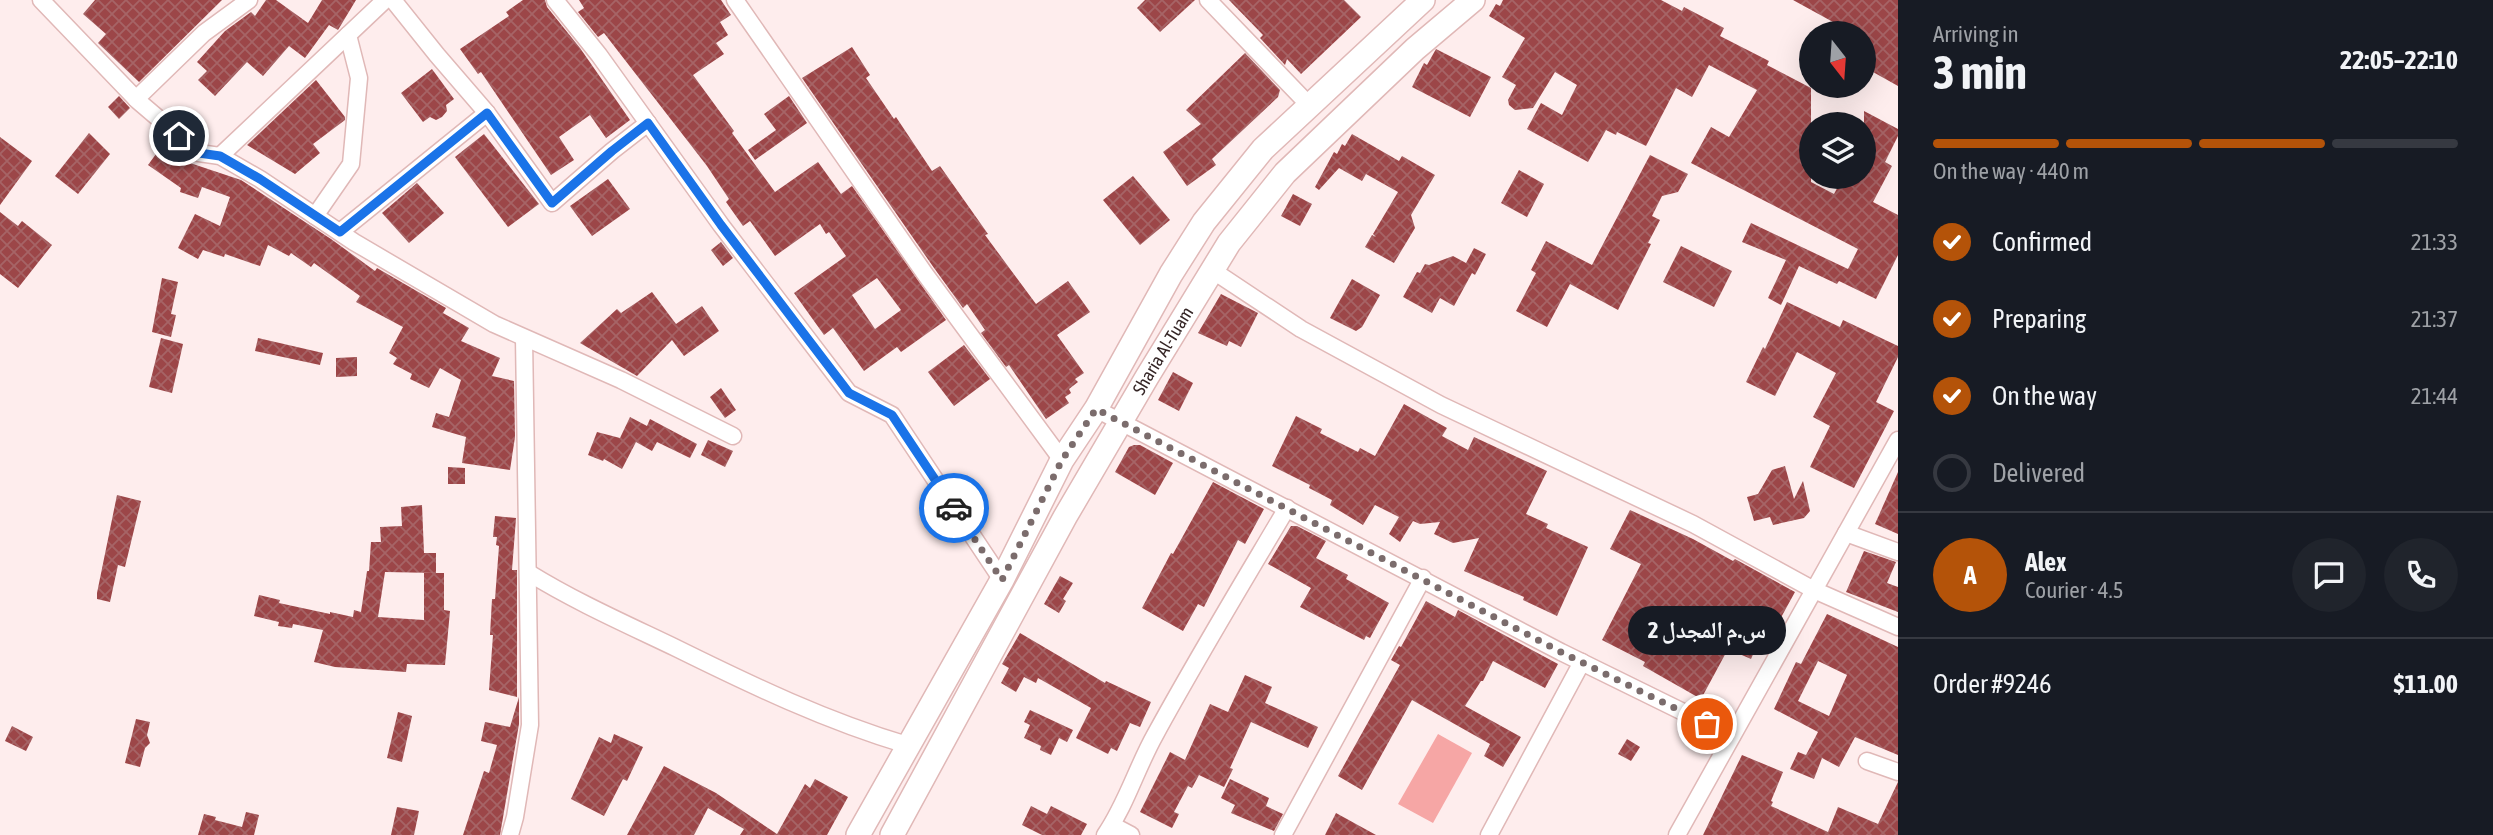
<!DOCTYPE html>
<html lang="en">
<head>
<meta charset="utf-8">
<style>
	:root { --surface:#171b24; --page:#20242c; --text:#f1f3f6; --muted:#9ea1a6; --line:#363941; --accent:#b45309 }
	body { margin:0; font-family:"Asap Condensed","Noto Naskh Arabic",sans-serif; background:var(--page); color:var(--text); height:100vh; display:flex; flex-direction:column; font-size:26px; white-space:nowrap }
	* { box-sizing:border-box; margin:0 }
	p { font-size:23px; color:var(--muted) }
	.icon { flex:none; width:38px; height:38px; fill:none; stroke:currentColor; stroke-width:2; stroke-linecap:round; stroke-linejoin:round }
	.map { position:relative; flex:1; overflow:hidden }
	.sheet { display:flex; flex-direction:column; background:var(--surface); width:595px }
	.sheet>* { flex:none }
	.needle { width:46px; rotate:163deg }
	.tools { position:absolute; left:1799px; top:21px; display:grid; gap:14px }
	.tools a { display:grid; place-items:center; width:77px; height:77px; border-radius:50%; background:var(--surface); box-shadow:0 7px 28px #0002; font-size:35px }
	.pin { position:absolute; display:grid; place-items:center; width:60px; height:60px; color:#fff; margin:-30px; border:4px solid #fff; border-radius:50%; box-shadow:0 2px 7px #0007 }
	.courier { position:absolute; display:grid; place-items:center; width:70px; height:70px; margin:-35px; border:5px solid #1a73e8; border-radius:50%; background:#fff; color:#222; box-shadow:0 2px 9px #0007 }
	.bubble { position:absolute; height:49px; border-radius:24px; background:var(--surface); box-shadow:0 7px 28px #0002; font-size:23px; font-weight:700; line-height:49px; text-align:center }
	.overview em { font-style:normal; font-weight:700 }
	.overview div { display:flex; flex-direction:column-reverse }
	.overview { display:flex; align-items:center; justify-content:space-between; height:119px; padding:0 35px }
	h1 { font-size:46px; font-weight:700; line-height:52px }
	.bar { display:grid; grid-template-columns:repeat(4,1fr); gap:10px 7px; align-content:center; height:84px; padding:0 35px }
	.bar i { height:9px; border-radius:5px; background:var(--line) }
	.bar .on { background:var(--accent) }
	.bar p { grid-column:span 4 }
	.line { display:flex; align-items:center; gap:18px; padding:0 35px; border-top:2px solid var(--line) }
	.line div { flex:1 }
	.round { display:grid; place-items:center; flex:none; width:74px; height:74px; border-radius:37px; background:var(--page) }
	ol { padding:0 35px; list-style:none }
	li { display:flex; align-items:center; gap:21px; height:77px }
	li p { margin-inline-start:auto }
	li .icon { padding:7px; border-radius:50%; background:var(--accent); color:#fff; stroke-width:4 }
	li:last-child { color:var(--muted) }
	li i { width:38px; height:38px; border:4px solid var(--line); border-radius:50% }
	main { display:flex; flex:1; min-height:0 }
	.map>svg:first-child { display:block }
	.pitch { fill:#f6a6a5 }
	.building { fill:url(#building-cross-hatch); fill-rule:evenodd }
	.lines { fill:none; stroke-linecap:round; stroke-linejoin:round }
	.minor-casing { stroke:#e0b8b7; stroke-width:19 }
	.secondary-casing { stroke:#e0b8b7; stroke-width:26 }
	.minor { stroke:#fff; stroke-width:16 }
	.secondary { stroke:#fff; stroke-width:23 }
	.done { stroke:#7b6c6c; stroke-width:7; stroke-dasharray:0 12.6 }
	.route { stroke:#1a73e8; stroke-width:9 }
	.labels { text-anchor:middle; stroke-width:7; stroke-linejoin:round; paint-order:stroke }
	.street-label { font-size:18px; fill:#352626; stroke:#fff }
</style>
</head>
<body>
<main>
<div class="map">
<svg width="1898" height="835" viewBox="0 0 1898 835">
	<defs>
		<pattern id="building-cross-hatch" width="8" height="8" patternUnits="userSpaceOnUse" patternTransform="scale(1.75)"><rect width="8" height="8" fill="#9c4648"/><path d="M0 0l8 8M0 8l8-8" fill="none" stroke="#a66466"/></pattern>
	</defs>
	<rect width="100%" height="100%" fill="#feeded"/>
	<path class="pitch" d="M1438 734 1472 753 1433 823 1398 804Z"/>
	<g class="building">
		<path d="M95 0H222L139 82 98 43 106 34 83 14Z"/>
		<path d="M266 0H276L308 23 322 0H356L338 30 329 25 305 58 289 46 263 76 247 62 215 96 198 80 207 71 197 62 225 31 251 12 255 16Z"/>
		<path d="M523 0H545L547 7 580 48 630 120 606 138 590 115 559 137 574 160 551 175 481 72 478 74 460 49 509 16 506 12Z"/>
		<path d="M579 0H721L731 15 720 22 728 35 716 43 724 54 693 75 734 131 732 133 775 192 818 162 841 194 852 186 946 320 901 352 897 347 864 371 833 328 824 335 794 293 846 256 829 232 826 234 820 224 775 256 750 221 743 226 726 202 729 199 707 166 604 33 598 37 578 12 584 8ZM877 278 901 310 875 329 852 295Z"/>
		<path d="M1145 0H1195L1160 32 1137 8Z"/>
		<path d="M1229 0H1344L1361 17 1301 74 1287 59 1285 65 1260 38 1263 35Z"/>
		<path d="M1503 0H1661L1682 11 1684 7 1724 28 1720 36 1769 61 1767 65 1811 88V182L1834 194 1843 177H1864V111L1898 129V136L1885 162 1892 166 1873 202 1898 215V255L1876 299 1839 281 1837 284 1799 266 1781 305 1768 298 1786 260 1742 242 1751 223 1848 269 1858 249 1691 163 1711 127 1729 137 1757 90 1709 65 1692 97 1676 88 1646 146 1617 132 1616 135 1606 130 1588 162 1527 129 1541 103 1562 115 1577 85 1555 72 1533 108 1515 110 1509 105 1508 100 1516 85 1502 77 1525 38 1489 16 1496 4 1500 6Z"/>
		<path d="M1793 0H1898V86L1864 67V33H1853Z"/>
		<path d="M852 47 870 75 866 78 894 119 896 117 932 171 940 166 988 234 985 235 1036 304 1068 281 1090 312 1057 335 1084 373 1075 379 1078 382 1069 389 1071 393 1065 397 1069 403 1046 419 1009 365 1006 367 981 333 985 330 967 304 963 308 934 268 802 78Z"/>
		<path d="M1436 49 1491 77 1470 117 1412 87 1424 63 1427 65Z"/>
		<path d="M1245 53 1280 90 1278 97 1212 159 1216 165 1187 186 1163 152 1201 124 1186 110Z"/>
		<path d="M432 69 454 99 446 105 447 111 442 117 436 120 430 117 423 122 401 93Z"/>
		<path d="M316 80 345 117V120L313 144 320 153 295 174 247 145Z"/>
		<path d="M119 96 130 108 119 119 108 107Z"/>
		<path d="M789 96 807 123 755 160 748 150 776 130 764 114Z"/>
		<path d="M89 133 110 154 78 194 55 176Z"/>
		<path d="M484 134 539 204 508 227 455 157Z"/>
		<path d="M1352 134 1399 161 1402 156 1435 175 1411 215 1415 228 1394 263 1365 247 1372 235 1376 237 1373 234 1398 192 1366 174 1362 181 1339 168 1319 190 1315 187 1334 152 1337 154 1342 144 1345 146Z"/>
		<path d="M0 137 32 161 0 205Z"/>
		<path d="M167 139 187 157 184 161 241 180 331 239 375 271 377 268 446 308 443 313 469 328 461 341 500 358 492 376 514 381 515 437 510 470 462 463 466 437 432 427 436 413 449 417 461 380 440 368 429 388 410 379 412 374 393 364 397 358 389 353 403 327 356 302 360 296 314 263 311 267 291 253 289 256 268 245 260 266 225 254 224 257 203 250 198 259 178 248 195 214 220 226 230 197 202 187 198 198 180 192 181 188 148 165Z"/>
		<path d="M1650 155 1688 174 1678 192 1662 196 1652 216 1660 220 1648 243 1651 244 1618 310 1570 284 1547 327 1516 311 1536 273 1531 270 1546 241 1592 265Z"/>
		<path d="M1519 170 1544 184 1527 217 1501 203Z"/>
		<path d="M1133 176 1170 220 1140 245 1103 200Z"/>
		<path d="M608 179 630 209 592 236 570 206Z"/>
		<path d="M417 183 444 213 409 243 382 213Z"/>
		<path d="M1293 194 1312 204 1300 226 1281 216Z"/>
		<path d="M0 212 18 226 22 221 52 245 18 288 0 274Z"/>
		<path d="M721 242 733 258 723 266 711 250Z"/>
		<path d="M1681 246 1732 271 1714 307 1663 282Z"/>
		<path d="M1474 248 1486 254 1475 275 1472 273 1454 306 1440 298 1432 313 1403 297 1417 272 1420 273 1425 264 1429 265 1453 256 1466 263Z"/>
		<path d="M162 278 178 282 171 314 176 315 171 337 152 332Z"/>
		<path d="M1352 279 1380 295 1362 327 1356 331 1330 318Z"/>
		<path d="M652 292 676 324 702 306 719 331 684 356 672 340 637 376 580 343 617 309 621 313Z"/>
		<path d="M1221 294 1258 313 1241 347 1229 341 1227 346 1198 333Z"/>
		<path d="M1787 302 1840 327 1843 320 1898 346V357L1876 402 1894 411 1854 488 1810 467 1830 426 1813 417 1836 373 1797 352 1775 396 1746 382 1763 347 1765 349Z"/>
		<path d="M161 338 183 344 172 393 149 387Z"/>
		<path d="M258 338 323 353 320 365 255 351Z"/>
		<path d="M964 345 990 379 954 406 928 372Z"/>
		<path d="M357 357V376L336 377V358Z"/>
		<path d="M1173 372 1193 383 1179 411 1158 400Z"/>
		<path d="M721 388 736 410 725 418 710 397Z"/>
		<path d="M1404 404 1447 428 1442 436 1468 450 1474 437 1547 471 1526 514 1548 524 1546 528 1588 547 1557 616 1523 600 1524 597 1464 571 1479 538 1453 543 1434 534 1440 522 1420 524 1413 521 1400 542 1389 534 1399 517 1375 505 1363 525 1330 505 1332 500 1309 488 1310 485 1272 466 1296 416 1322 429 1320 433 1358 452 1360 448 1375 456Z"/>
		<path d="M630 417 647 426 650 419 697 444 690 458 657 442 652 451 636 442 622 469 604 459 603 461 588 455 597 432 620 438Z"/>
		<path d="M708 440 733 451 725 467 701 455Z"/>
		<path d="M1134 445H1140L1173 463 1155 495 1115 472 1129 447Z"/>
		<path d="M1785 466 1794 499 1803 481 1810 511 1804 518 1773 525 1770 517 1754 521 1747 497 1758 494 1772 470Z"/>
		<path d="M448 467 465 468V484H448Z"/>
		<path d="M1898 472V534L1875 524Z"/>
		<path d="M1213 482 1264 509 1245 544 1238 540 1204 607 1198 604 1183 631 1142 608 1171 553 1173 554Z"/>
		<path d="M117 495 141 501 125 567 118 565 110 602 97 599V593Z"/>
		<path d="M422 505 424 553H436V573L385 572 378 617 424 620V573H444V610L450 611 445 665 407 664 406 672 335 667 314 662 323 630 293 624 292 628 278 626 279 622 254 616 259 595 280 600 279 603 330 614V612L353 617 354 610 361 612 367 571H369L371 542H381L380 527 402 526 401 507Z"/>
		<path d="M1630 510 1693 539 1733 561 1735 559 1795 592 1778 623 1769 618 1751 659 1728 649 1701 699 1643 666 1645 662 1602 640 1641 564 1610 549Z"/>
		<path d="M495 516 516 518 512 570H517V697L489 690 493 635H490L492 599H495L499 546 496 545 497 537H493Z"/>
		<path d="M1291 526H1297L1326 541 1316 558 1348 575 1346 579 1389 603 1370 638 1366 636 1364 640 1300 607 1311 588 1268 564Z"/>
		<path d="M1864 551 1896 562 1887 583 1898 587V612L1846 592Z"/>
		<path d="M1060 576 1073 583 1063 599 1066 601 1059 613 1044 604Z"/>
		<path d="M1426 601 1455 617 1458 610 1558 664 1545 688 1493 661 1483 681H1481L1465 706 1521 737 1503 767 1484 756 1490 744 1412 700 1362 790 1338 776 1400 665 1391 660 1399 646 1401 647Z"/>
		<path d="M1827 614 1898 647V755L1855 737 1839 767 1822 758 1814 779 1790 769 1798 752 1806 755 1818 732 1774 709 1796 662 1801 664ZM1818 661 1847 675 1829 716 1798 701Z"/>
		<path d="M1020 633 1105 683 1106 681 1151 702 1140 727 1130 723 1117 751 1111 748 1108 754 1076 738 1091 708 1038 678 1036 683 1024 677 1016 692 1001 683 1009 668 1002 664Z"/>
		<path d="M1245 675 1272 687 1265 703 1318 727 1308 748 1251 722 1230 768 1233 769 1224 787 1199 775 1192 788 1188 786 1174 812 1179 814 1172 828 1140 812 1170 752 1185 760 1210 704 1228 712Z"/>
		<path d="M519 697V724L500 835H463L484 771 489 773 497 745 481 741 485 722 510 727Z"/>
		<path d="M1030 710 1073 730 1067 742 1059 738 1051 755 1040 750 1041 746 1024 738 1030 725 1024 722Z"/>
		<path d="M398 712 412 716 402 762 387 758Z"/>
		<path d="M136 719 150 722 147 735 150 743 145 748 140 767 125 763Z"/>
		<path d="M12 726 33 737 26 751 5 741Z"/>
		<path d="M614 734 643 747 627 781 623 779 604 816 571 799 599 737 611 743Z"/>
		<path d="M1627 739 1640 747 1631 761 1618 754Z"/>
		<path d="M1742 755 1783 772 1771 801 1773 802 1771 806 1828 832 1838 807 1878 824 1898 782V835H1703Z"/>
		<path d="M664 766 716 793 777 834 805 784 810 788 815 779 848 797 827 835H740L744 829 708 808 694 835H627Z"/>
		<path d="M1230 779 1269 798 1266 806 1283 814 1274 831 1231 813 1235 805 1221 798Z"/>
		<path d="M1031 806 1047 814 1051 806 1087 824 1081 835H1042L1022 825Z"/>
		<path d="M397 807 419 811 414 835H391Z"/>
		<path d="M246 812 259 815 254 835H198L204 814 216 817 215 820 242 827Z"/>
		<path d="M1336 813 1376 835H1325Z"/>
	</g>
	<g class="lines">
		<defs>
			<g id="minor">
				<path d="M41 0 138 101 199 153 220 156 260 179 354 242 494 324 621 380 733 436"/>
				<path d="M393 0 437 55 487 113 552 203 612 151 648 123"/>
				<path d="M555 0 599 55 721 225 849 393 892 415 1002 580"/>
				<path d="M735 0 925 274 1062 460"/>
				<path d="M1208 0 1309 105"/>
				<path d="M136 99 204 33 249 0"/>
				<path d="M220 156 385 0"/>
				<path d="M315 216 351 164 359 78 348 35"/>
				<path d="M340 232 487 113"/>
				<path d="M1212 270 1301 329 1441 405 1693 524 1814 590 1898 627"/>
				<path d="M1096 409 1561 652 1732 736"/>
				<path d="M1846 533 1898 552"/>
				<path d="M529 573C576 602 626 624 676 648 751 685 826 721 907 745"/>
				<path d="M1867 761 1898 772"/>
				<path d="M1112 825 1131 835"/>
				<path d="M510 835 515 817 530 725 524 338"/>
				<path d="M1105 835C1126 805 1137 767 1155 735 1197 658 1242 584 1287 508"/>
				<path d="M1283 835 1423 578"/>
				<path d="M1489 835 1582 662"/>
				<path d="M1677 835 1898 440"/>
			</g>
			<g id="secondary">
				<path d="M858 835 1002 580 1062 460 1096 409 1171 274 1204 222 1263 149 1423 0"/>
				<path id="s1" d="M892 835 1065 517 1147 377 1229 243 1285 173 1415 49 1473 0"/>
			</g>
		</defs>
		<use href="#minor" class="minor-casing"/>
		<use href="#secondary" class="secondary-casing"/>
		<use href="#minor" class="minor"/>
		<use href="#secondary" class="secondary"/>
	</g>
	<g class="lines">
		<path class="done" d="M954 508 1002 580 1062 460 1096 409 1561 652 1707 724"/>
		<path class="route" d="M179 136 199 153 220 156 260 179 340 232 487 113 552 203 612 151 648 123 721 225 849 393 892 415 954 508"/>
	</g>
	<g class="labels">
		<g class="street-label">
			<text dy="6" stroke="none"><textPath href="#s1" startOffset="555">Sharia Al-Tuam</textPath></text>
		</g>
	</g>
</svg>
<div class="tools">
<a><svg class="needle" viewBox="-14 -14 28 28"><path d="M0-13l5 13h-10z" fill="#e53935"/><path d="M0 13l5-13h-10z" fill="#9ea1a6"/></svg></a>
<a><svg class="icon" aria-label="layers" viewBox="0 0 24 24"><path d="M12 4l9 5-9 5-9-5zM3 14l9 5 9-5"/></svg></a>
</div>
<div class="pin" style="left:1707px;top:724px;background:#ea580c"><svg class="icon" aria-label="bag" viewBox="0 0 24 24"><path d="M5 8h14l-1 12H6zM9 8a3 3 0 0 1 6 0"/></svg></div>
<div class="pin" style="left:179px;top:136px;background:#1f2937"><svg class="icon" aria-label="home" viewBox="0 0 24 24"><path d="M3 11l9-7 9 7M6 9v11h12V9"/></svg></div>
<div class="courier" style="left:954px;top:508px"><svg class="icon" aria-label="car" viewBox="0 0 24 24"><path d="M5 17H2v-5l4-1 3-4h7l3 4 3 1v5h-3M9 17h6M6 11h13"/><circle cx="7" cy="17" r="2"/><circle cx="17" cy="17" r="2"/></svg></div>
<div class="bubble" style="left:1628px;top:606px;width:158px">س.م المجدل 2</div>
</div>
<section class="sheet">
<div class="overview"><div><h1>3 min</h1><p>Arriving in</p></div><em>22:05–22:10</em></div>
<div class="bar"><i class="on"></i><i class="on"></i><i class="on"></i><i></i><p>On the way · 440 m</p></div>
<ol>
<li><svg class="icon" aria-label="check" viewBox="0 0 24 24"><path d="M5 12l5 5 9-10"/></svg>Confirmed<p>21:33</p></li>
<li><svg class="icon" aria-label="check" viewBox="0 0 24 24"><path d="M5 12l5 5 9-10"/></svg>Preparing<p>21:37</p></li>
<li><svg class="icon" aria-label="check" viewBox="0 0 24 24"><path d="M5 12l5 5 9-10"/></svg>On the way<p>21:44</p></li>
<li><i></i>Delivered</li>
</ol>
<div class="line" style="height:126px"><b class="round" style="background:var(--accent);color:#fff">A</b><div><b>Alex</b><p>Courier · 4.5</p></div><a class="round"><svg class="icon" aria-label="chat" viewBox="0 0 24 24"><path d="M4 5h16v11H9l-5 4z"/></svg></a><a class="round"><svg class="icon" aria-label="phone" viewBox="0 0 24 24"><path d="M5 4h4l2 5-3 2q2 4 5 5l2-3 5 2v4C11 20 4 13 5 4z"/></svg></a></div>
<div class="line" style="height:91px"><div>Order #9246</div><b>$11.00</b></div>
</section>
</main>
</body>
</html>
